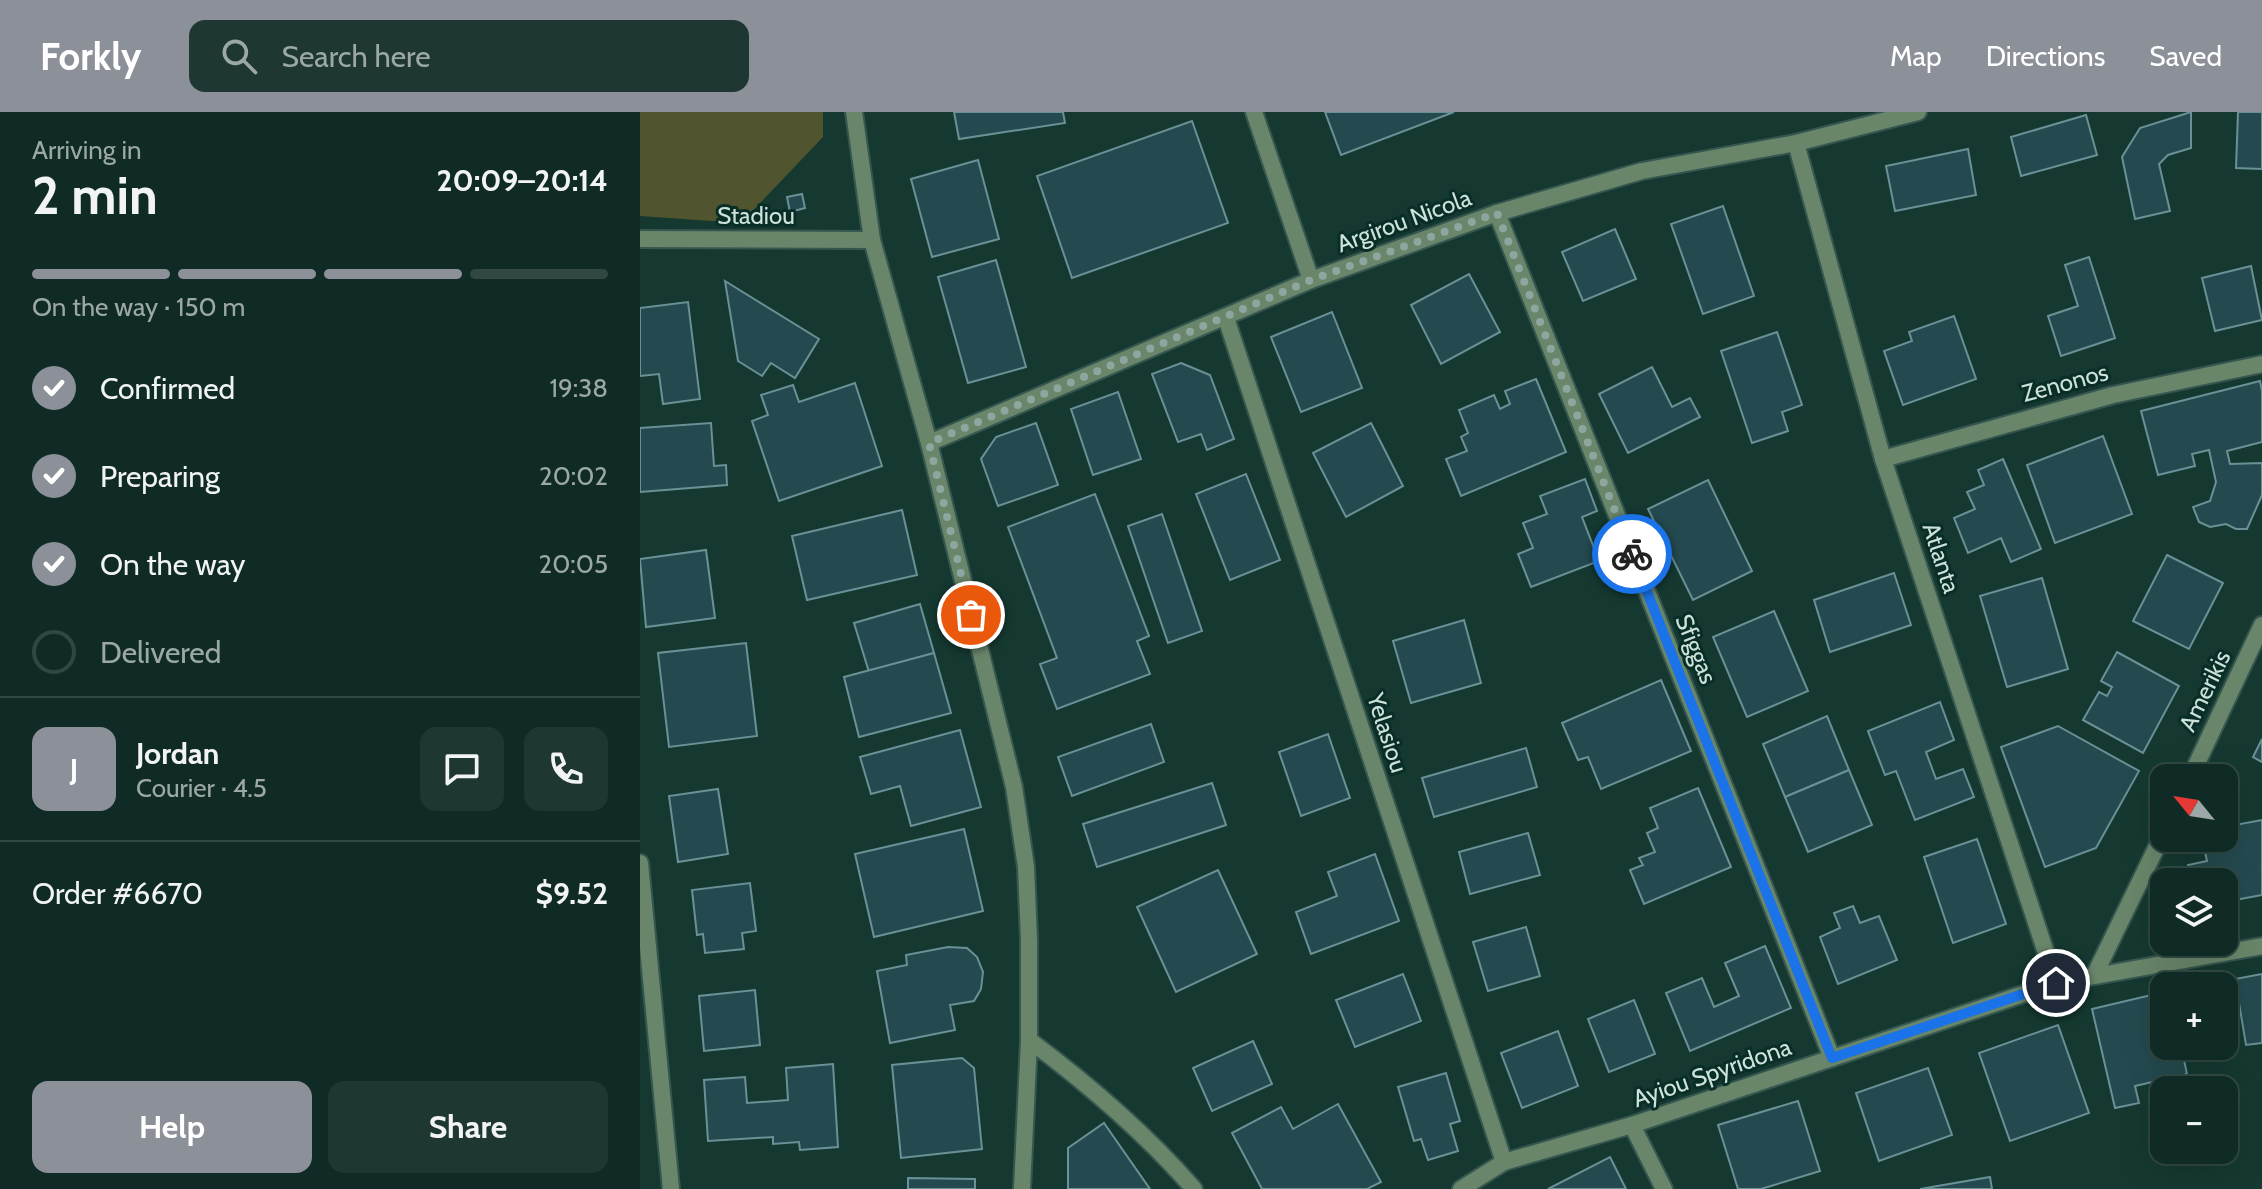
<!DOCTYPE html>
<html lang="en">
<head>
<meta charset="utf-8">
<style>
	:root { --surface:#102b25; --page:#1e3732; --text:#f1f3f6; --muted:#9ca7a7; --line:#304742; --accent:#8c9099 }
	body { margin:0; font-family:Cabin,sans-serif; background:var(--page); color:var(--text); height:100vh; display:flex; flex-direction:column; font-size:30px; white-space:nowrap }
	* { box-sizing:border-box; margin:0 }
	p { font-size:26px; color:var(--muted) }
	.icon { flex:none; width:44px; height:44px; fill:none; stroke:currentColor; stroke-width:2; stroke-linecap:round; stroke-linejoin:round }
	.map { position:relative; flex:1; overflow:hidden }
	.side { display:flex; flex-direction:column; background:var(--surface); width:640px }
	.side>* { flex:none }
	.needle { width:52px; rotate:300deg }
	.controls { position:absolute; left:1510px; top:652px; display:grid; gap:16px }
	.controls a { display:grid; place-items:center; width:88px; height:88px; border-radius:16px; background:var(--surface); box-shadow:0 8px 32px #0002,0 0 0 2px var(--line); font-size:40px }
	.pin { position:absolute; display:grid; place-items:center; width:68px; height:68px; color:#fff; margin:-34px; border:4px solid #fff; border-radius:50%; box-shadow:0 2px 8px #0007 }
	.courier { position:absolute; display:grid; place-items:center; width:80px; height:80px; margin:-40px; border:6px solid #1a73e8; border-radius:50%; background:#fff; color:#222; box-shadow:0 2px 10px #0007 }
	.headline em { font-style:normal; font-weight:700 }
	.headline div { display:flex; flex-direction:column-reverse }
	.headline { display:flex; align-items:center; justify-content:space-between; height:136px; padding:0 32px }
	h1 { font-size:52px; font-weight:700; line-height:60px }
	.bar { display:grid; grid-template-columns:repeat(4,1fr); gap:12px 8px; align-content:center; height:96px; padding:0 32px }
	.bar i { height:10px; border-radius:6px; background:var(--line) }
	.bar .selected { background:var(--accent) }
	.bar p { grid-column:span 4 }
	.line { display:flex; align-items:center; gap:20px; padding:0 32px; border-top:2px solid var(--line) }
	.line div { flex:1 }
	.round { display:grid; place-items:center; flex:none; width:84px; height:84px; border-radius:16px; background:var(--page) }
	ol { padding:0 32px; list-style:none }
	li { display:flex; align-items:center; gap:24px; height:88px }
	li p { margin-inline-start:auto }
	li .icon { padding:8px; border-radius:50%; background:var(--accent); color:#fff; stroke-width:4 }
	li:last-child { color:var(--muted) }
	li i { width:44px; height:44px; border:4px solid var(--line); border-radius:50% }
	.cta { display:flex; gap:16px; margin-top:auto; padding:16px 32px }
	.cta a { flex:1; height:92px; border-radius:16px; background:var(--accent); color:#fff; font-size:32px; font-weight:700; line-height:92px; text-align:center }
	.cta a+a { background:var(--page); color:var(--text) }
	header { display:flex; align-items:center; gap:48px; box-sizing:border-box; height:112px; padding:0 40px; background:var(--accent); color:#fff }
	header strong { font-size:38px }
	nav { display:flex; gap:44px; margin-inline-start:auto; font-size:28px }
	.search { width:560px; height:72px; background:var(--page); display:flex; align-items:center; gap:20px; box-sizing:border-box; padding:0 28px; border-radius:16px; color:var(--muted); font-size:30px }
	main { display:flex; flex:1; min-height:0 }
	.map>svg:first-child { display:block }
	.green { fill:#505530 }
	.building { fill:#244a4f; stroke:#699196; stroke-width:2 }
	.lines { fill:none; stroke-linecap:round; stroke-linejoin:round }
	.street-casing { stroke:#365750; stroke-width:20 }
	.street { stroke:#69866a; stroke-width:16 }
	.done { stroke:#8da7a0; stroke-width:8; stroke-dasharray:0 14.4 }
	.route { stroke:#1a73e8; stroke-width:10 }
	.labels { text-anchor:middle; stroke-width:6; stroke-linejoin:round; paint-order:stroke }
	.street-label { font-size:24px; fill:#cee2dc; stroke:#092e27 }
</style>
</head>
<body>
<header>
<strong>Forkly</strong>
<div class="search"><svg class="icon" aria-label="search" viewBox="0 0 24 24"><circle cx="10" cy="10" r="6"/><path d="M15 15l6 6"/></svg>Search here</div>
<nav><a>Map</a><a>Directions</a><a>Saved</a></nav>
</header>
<main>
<section class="side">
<div class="headline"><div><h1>2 min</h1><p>Arriving in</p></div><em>20:09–20:14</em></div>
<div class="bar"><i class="selected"></i><i class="selected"></i><i class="selected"></i><i></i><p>On the way · 150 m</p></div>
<ol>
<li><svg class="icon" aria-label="check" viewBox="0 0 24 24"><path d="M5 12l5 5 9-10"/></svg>Confirmed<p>19:38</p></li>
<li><svg class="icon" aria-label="check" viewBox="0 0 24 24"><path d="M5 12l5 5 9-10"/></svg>Preparing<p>20:02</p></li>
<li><svg class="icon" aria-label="check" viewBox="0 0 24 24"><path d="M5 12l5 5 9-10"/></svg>On the way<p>20:05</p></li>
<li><i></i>Delivered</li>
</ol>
<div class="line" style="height:144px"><b class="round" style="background:var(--accent);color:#fff">J</b><div><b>Jordan</b><p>Courier · 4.5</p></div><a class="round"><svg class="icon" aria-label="chat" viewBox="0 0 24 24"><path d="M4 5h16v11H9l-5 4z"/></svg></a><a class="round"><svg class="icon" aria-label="phone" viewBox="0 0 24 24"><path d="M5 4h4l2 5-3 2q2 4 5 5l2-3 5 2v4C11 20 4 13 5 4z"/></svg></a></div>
<div class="line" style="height:104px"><div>Order #6670</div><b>$9.52</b></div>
<div class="cta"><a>Help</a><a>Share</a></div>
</section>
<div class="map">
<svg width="1622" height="1077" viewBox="0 0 1622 1077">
	<rect width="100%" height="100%" fill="#153931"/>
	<path class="green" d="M0 0H183V25L101 111 0 104Z"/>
	<g class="building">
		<path d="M314 0H423L425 11 319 27Z"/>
		<path d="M685 0H814L701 43Z"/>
		<path d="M1551 0V36L1528 43 1519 52 1530 99 1495 107 1482 45 1500 16Z"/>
		<path d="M1598 0H1622V57L1596 56Z"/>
		<path d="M1446 3 1457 43 1381 64 1371 25Z"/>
		<path d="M552 9 588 111 432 166 397 64Z"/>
		<path d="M1328 37 1336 83 1255 99 1246 54Z"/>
		<path d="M338 48 359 127 292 145 271 67Z"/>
		<path d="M162 82 165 96 150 100 147 85Z"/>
		<path d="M1083 94 1114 184 1063 202 1031 112Z"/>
		<path d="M975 117 996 167 943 189 922 140Z"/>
		<path d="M1449 145 1475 226 1421 244 1408 204 1438 194 1425 153Z"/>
		<path d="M356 148 386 255 328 271 298 165Z"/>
		<path d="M1611 154 1622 208 1575 219 1562 166Z"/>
		<path d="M829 162 860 220 801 252 771 193Z"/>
		<path d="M85 169 179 227 155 266 131 251 122 264 98 249Z"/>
		<path d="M48 190 60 287 23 292 19 262 0 264V196Z"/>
		<path d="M692 200 722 276 661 300 631 225Z"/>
		<path d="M1314 204 1336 267 1263 293 1244 239 1272 229 1269 220Z"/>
		<path d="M1137 220 1162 293 1142 300 1148 319 1112 331 1081 239Z"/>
		<path d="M541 251 570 263 594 327 567 338 561 322 538 330 512 262Z"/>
		<path d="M1012 255 1032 295 1050 286 1060 305 988 341 959 282Z"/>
		<path d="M896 267 926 340 821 384 806 347 827 339 821 325 828 321 819 298 854 283 860 297 870 292 865 279Z"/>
		<path d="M1620 269 1622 279V330L1587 339 1590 352 1622 351V383L1607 417H1596L1586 412 1570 415 1559 410 1553 395 1570 389 1576 370 1569 338 1552 342 1555 354 1518 363 1501 299Z"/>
		<path d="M215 271 242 354 139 389 112 309 128 303 121 283 153 273 159 290Z"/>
		<path d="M478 280 501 347 453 363 431 297Z"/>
		<path d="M71 311 74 354 86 353 87 373 0 380V316Z"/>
		<path d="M396 311 418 373 358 394 341 347 356 325Z"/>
		<path d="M731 311 763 374 706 405 673 341Z"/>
		<path d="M1463 324 1492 402 1415 431 1387 353Z"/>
		<path d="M1363 347 1401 437 1371 450 1361 426 1328 441 1314 406 1335 397 1327 380 1344 373 1338 358Z"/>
		<path d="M606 362 640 448 590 468 556 382Z"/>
		<path d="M945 367 957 399 942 405 959 449 891 475 878 442 893 436 883 411 907 402 900 384Z"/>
		<path d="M1068 368 1112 459 1053 488 1008 397Z"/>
		<path d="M455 382 509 524 497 529 510 562 417 597 400 552 417 546 368 415Z"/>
		<path d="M262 398 277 463 167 488 152 424Z"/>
		<path d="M522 402 562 519 528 531 488 414Z"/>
		<path d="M66 438 75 506 6 515 0 447Z"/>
		<path d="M1527 443 1583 471 1549 537 1493 509Z"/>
		<path d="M1254 461 1271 513 1190 540 1174 488Z"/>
		<path d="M1402 466 1428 557 1367 575 1340 484Z"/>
		<path d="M280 492 294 541 229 560 214 511Z"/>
		<path d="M1134 499 1168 579 1107 605 1073 525Z"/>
		<path d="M824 508 841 571 771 591 753 529Z"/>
		<path d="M106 531 117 624 29 635 18 541Z"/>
		<path d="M1477 540 1539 574 1503 641 1443 608 1459 580 1467 584 1472 575 1461 569Z"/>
		<path d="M294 541 311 601 219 625 204 565Z"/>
		<path d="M1021 568 1051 639 961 677 948 645 938 648 922 611Z"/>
		<path d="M1300 590 1314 628 1286 640 1296 667 1323 657 1334 685 1275 708 1256 659 1245 663 1228 619Z"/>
		<path d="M1187 604 1209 658 1145 685 1123 632Z"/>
		<path d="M511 612 524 650 432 684 418 645Z"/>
		<path d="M1418 614 1499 659 1456 736 1405 755 1361 635Z"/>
		<path d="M320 618 341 695 271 714 260 674 231 682 220 645Z"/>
		<path d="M688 622 710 686 661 704 639 640Z"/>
		<path d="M1622 627V650L1613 645Z"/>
		<path d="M886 636 897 675 794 705 782 666Z"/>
		<path d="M1209 658 1232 713 1168 740 1145 685Z"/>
		<path d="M572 671 586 713 457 755 443 712Z"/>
		<path d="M1058 676 1091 755 1004 792 990 758 1003 753 999 746 1015 740 1007 721 1018 716 1010 696Z"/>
		<path d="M78 677 88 742 38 750 29 684Z"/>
		<path d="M1622 708V783L1584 790V770H1551L1548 753 1567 749 1562 726H1584V715Z"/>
		<path d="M324 717 343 799 234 825 215 742Z"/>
		<path d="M888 721 900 763 830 782 819 740Z"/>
		<path d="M1337 727 1366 812 1313 831 1284 745Z"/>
		<path d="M735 742 759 809 671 842 656 800 697 784 688 760Z"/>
		<path d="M578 758 617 842 536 880 497 795Z"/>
		<path d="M110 771 116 819 102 821 104 837 65 841 63 822 57 823 52 778Z"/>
		<path d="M1213 794 1220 811 1239 804 1257 848 1198 872 1180 825 1200 816 1194 801Z"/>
		<path d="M886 815 900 864 848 879 833 830Z"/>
		<path d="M1125 834 1151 896 1050 939 1026 881 1062 866 1074 895 1099 884 1085 851Z"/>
		<path d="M308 835 327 836 337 845 343 860 341 877 334 889 310 893 315 918 250 931 237 859 267 853 266 843Z"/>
		<path d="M763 862 781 909 715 935 696 888Z"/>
		<path d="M1622 862V931L1606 933 1595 867Z"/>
		<path d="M115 878 120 933 64 939 59 884Z"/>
		<path d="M1524 880V934H1541L1547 962 1495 974 1499 991 1475 996 1452 897Z"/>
		<path d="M994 888 1015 942 969 960 948 907Z"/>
		<path d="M1418 913 1449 1001 1370 1029 1339 941Z"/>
		<path d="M918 919 938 974 882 996 861 941Z"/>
		<path d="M613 929 632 972 572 999 553 956Z"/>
		<path d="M322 946 334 956 342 1037 261 1046 252 953Z"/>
		<path d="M193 952 198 1035 160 1038 159 1030 133 1032V1025L68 1029 64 968 105 965 107 991 148 988 146 956Z"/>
		<path d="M1288 956 1312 1023 1239 1049 1216 981Z"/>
		<path d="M806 961 820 1009 810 1012 818 1039 788 1048 781 1027 774 1029 758 975Z"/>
		<path d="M1158 989 1180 1059 1121 1077H1098L1078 1013Z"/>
		<path d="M698 992 741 1070 727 1077H622L592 1021 641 995 653 1017Z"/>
		<path d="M464 1011 510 1077H428V1036Z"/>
		<path d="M970 1045 986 1077H908Z"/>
		<path d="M1350 1065 1352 1077H1280Z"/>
		<path d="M268 1066 335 1067V1077H268Z"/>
	</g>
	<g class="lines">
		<defs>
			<g id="street">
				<path d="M214 0 232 128 289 331 374 675 386 755 389 828V928L382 1077"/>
				<path d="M614 0 671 168"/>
				<path d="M1156 31 1243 347 1416 871"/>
				<path d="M857 101 1192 946"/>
				<path d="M0 127 232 128"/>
				<path d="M586 206 864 1050"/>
				<path d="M289 331 671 168 857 101 1002 59 1156 31 1278 0"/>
				<path d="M1243 347 1473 283 1622 252"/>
				<path d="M1550 666 1622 513"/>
				<path d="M0 751 31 1077"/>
				<path d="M1454 864 1524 720"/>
				<path d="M389 928C448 972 506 1022 554 1077"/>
				<path d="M992 1013 1024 1077"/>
				<path d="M821 1077 864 1050 992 1013 1416 871 1622 834"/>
			</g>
		</defs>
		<use href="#street" class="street-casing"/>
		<use href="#street" class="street"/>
	</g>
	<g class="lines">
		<path class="done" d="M331 503 289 331 671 168 857 101 992 442"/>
		<path class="route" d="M992 442 1192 946 1416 871"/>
	</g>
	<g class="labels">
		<g class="street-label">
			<text x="116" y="112">Stadiou</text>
			<text transform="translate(764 109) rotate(-20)" y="8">Argirou Nicola</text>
			<text transform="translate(1425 271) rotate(-15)" y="8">Zenonos</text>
			<text transform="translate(1301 446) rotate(72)" y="8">Atlanta</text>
			<text transform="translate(1056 537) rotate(68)" y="8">Sfiggas</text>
			<text transform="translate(1565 579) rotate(-64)" y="8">Amerikis</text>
			<text transform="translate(747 621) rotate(72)" y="8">Yelasiou</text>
			<text transform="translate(1072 961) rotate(-19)" y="8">Ayiou Spyridona</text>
		</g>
	</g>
</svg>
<div class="controls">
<a><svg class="needle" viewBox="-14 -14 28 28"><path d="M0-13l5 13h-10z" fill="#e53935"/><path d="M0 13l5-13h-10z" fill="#9ca7a7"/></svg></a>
<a><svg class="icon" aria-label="layers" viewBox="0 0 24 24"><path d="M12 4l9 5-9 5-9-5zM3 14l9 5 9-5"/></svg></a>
<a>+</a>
<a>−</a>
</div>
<div class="pin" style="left:331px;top:503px;background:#ea580c"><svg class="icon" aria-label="bag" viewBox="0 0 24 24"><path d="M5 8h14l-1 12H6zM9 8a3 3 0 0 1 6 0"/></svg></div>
<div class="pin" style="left:1416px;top:871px;background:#1f2937"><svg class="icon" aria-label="home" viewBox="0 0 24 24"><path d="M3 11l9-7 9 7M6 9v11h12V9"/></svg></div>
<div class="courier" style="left:992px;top:442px"><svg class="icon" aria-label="bike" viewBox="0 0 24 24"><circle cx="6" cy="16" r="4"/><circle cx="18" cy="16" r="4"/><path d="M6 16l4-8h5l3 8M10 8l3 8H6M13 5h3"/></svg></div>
</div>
</main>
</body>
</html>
